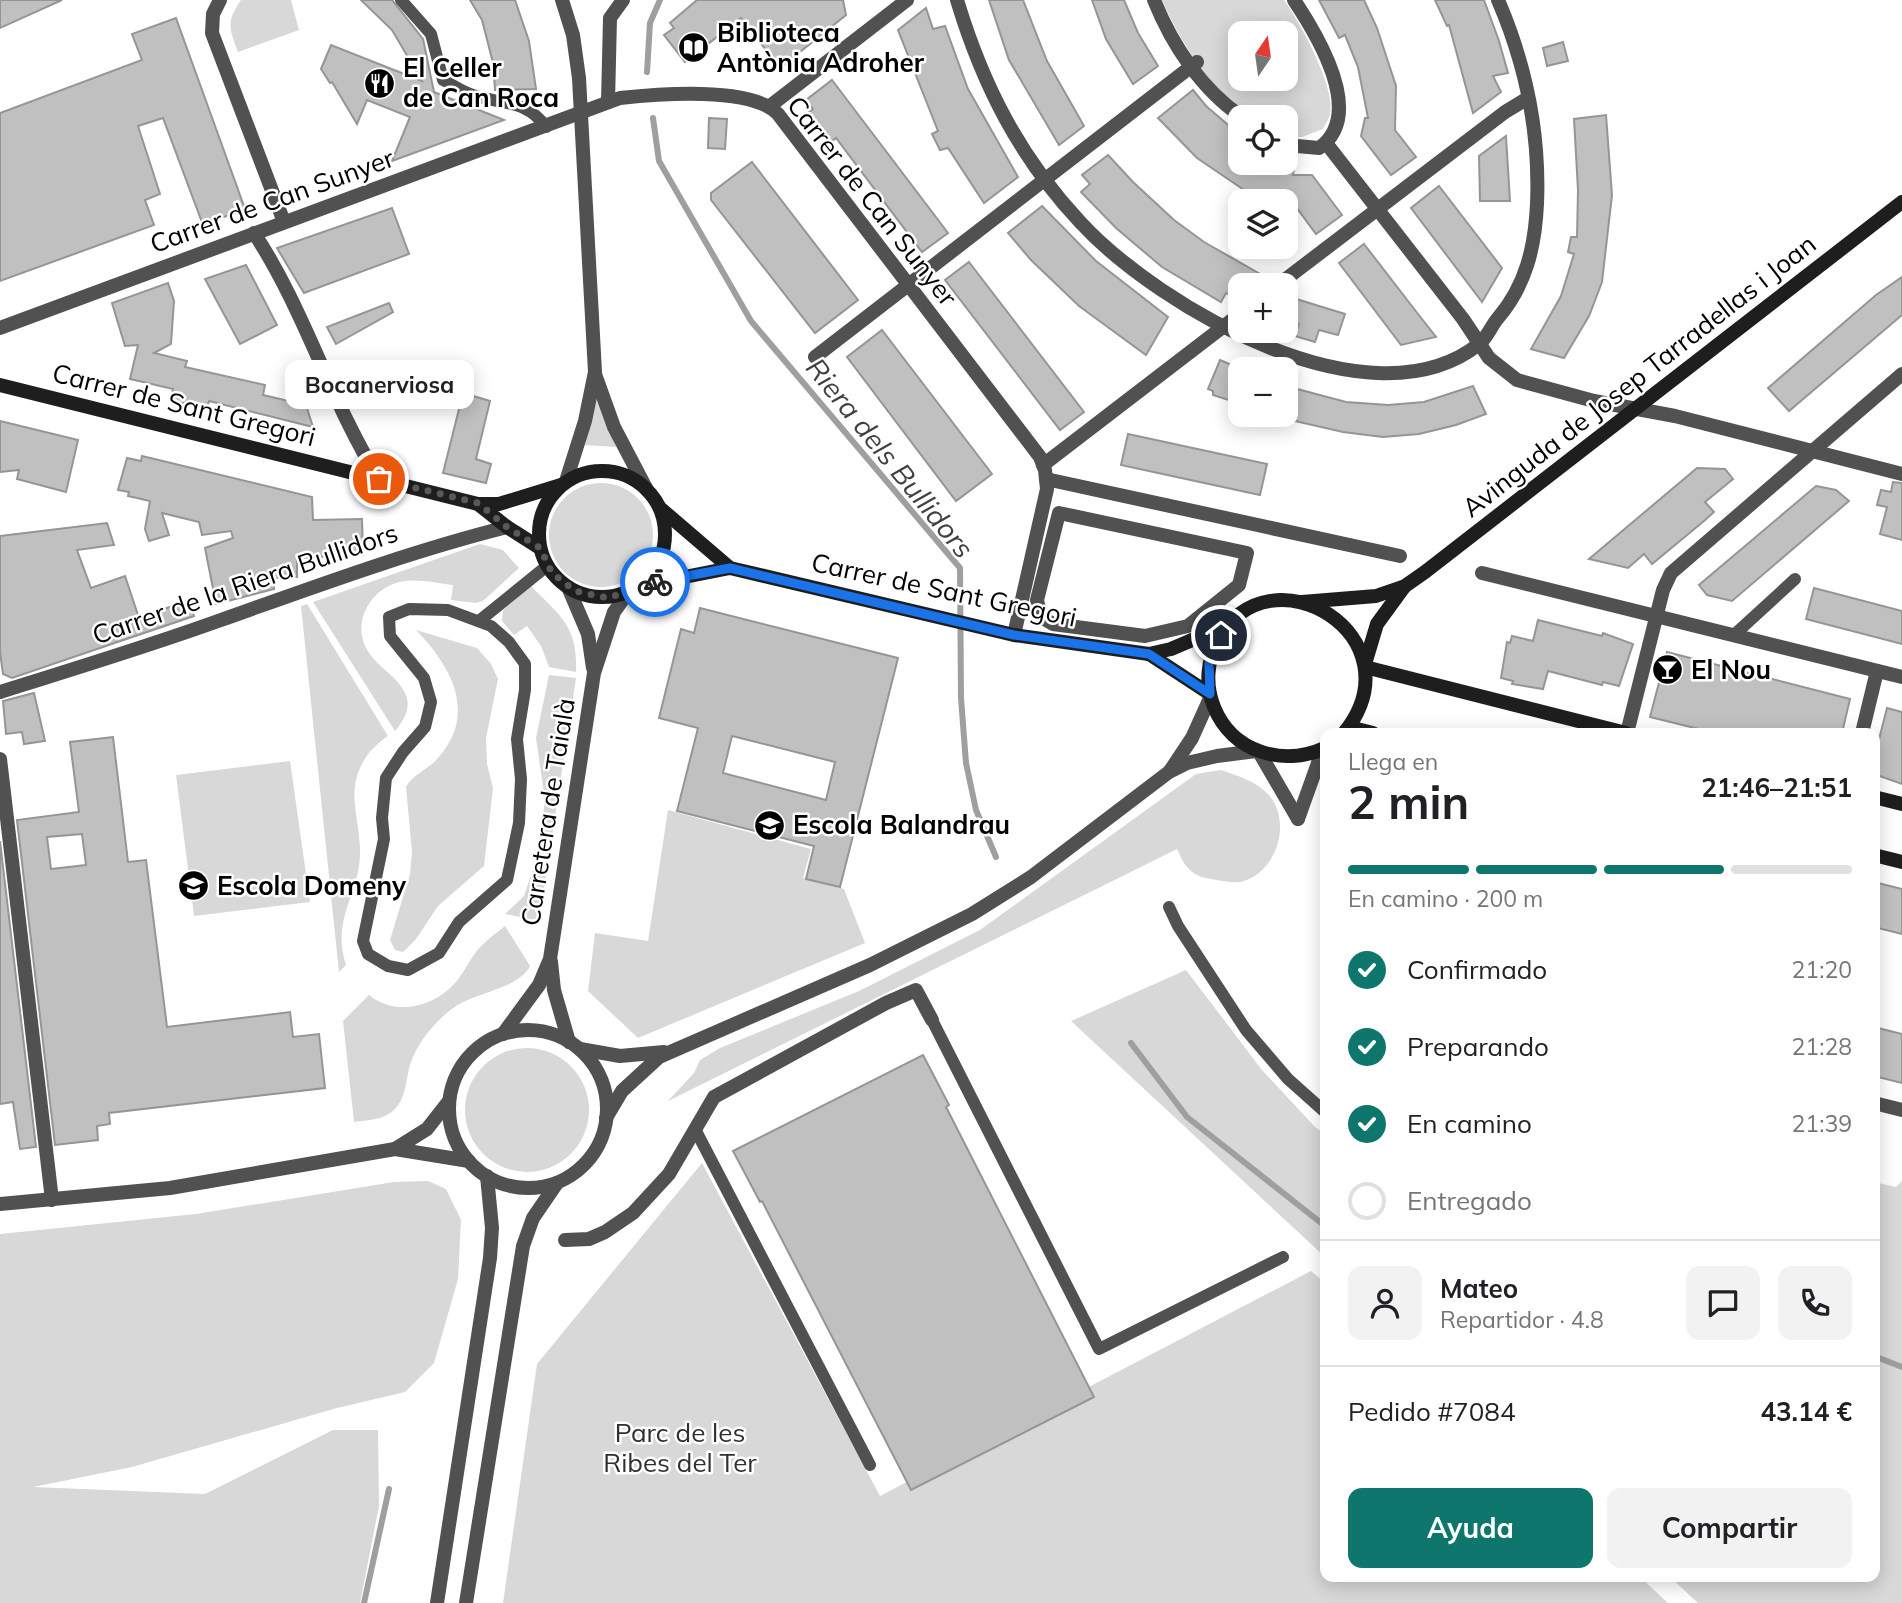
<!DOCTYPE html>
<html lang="es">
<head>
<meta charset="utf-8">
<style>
	:root { --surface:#fff; --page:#f2f2f2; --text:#202124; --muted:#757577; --line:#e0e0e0; --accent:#0f766e }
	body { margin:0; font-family:Mulish,sans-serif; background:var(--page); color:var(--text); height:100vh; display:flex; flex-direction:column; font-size:26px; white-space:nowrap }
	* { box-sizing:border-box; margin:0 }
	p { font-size:23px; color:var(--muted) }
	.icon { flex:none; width:38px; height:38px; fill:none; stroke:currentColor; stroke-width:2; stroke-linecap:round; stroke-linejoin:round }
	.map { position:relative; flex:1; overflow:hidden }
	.drawer { position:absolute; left:1320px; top:728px; width:560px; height:854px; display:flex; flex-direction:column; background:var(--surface); border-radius:14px; box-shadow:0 4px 18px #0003 }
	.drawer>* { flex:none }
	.needle { width:46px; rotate:13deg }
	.tools { position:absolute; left:1228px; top:21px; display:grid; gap:14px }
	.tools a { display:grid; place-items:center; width:70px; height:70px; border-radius:14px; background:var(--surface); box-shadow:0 4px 18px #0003; font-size:35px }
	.pin { position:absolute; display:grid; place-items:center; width:60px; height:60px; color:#fff; margin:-30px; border:4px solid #fff; border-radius:50%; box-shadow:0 2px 7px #0007 }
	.courier { position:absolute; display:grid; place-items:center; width:70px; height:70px; margin:-35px; border:5px solid #1a73e8; border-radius:50%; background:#fff; color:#222; box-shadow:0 2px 9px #0007 }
	.bubble { position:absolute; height:49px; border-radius:14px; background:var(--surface); box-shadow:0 4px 18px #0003; font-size:23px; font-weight:700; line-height:49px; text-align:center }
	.headline em { font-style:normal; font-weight:700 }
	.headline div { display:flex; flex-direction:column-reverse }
	.headline { display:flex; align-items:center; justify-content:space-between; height:119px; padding:0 28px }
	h1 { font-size:46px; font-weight:700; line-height:52px }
	.bar { display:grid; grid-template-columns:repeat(4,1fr); gap:10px 7px; align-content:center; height:84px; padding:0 28px }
	.bar i { height:9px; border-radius:5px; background:var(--line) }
	.bar .on { background:var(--accent) }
	.bar p { grid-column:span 4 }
	.line { display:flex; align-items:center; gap:18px; padding:0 28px; border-top:2px solid var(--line) }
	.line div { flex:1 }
	.round { display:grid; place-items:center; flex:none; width:74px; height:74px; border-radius:14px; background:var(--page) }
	ol { padding:0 28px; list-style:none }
	li { display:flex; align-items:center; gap:21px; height:77px }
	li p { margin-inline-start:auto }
	li .icon { padding:7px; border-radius:50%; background:var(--accent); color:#fff; stroke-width:4 }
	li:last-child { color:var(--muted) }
	li i { width:38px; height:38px; border:4px solid var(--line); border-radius:50% }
	.cta { display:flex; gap:14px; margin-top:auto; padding:14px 28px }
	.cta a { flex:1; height:80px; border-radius:14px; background:var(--accent); color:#fff; font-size:28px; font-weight:700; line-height:80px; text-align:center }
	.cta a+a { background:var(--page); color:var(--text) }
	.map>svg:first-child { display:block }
	.green { fill:#d8d8d8; fill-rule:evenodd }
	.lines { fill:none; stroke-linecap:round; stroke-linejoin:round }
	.stream { stroke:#9f9f9f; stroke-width:6 }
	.building { fill:#c0c0c0; stroke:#959595; stroke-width:2; fill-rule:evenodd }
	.service { stroke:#515151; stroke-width:12 }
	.pedestrian { stroke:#515151; stroke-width:14 }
	.minor { stroke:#515151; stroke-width:14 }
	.tertiary { stroke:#515151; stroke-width:14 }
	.secondary { stroke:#1e1e1e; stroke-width:14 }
	.done { stroke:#595959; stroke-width:7; stroke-dasharray:0 12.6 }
	.route { stroke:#1a73e8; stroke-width:9 }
	.labels { text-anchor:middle; stroke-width:5; stroke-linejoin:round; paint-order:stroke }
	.poi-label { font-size:26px; font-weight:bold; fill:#000; stroke:#fff; text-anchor:start }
	.street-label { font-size:26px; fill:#000; stroke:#fff }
	.park-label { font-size:26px; fill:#2f2f2f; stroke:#fff }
	.water-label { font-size:28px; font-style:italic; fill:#404040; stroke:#fff }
</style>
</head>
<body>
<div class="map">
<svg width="1902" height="1603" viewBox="0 0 1902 1603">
	<rect width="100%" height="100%" fill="#fff"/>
	<g class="green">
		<path d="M241 0H291L299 30 238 52C229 28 226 22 241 0Z"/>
		<path d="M1162 0H1284C1299 21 1336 87 1330 114 1329 119 1325 125 1323 129L1302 137H1288L1286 117C1277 117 1262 120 1253 116 1213 97 1179 39 1162 0ZM1241 33H1286V79H1241Z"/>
		<path d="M597 392 616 447 585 445Z"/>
		<circle cx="601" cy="535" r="52"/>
		<path d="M480 544 503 550 519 568 483 601 476 603 451 600 453 585C436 583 417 578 400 582 369 589 350 625 369 653 379 668 397 676 405 693 412 707 404 720 395 731L313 602Z"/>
		<path d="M530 585C559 615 578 625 576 672L549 667 541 646 527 626 514 635 502 621 503 610Z"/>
		<path d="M307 604 388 736C376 744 366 754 360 768 347 796 361 825 360 854 359 896 331 919 346 965L339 972 301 606Z"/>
		<path d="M416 630 477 648 491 664 498 679 486 738 487 764 493 788 484 866 438 906 416 939 403 952 395 950 390 940 410 874 412 852 406 787C413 774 429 769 438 758 478 713 451 666 416 630Z"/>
		<path d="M549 675 576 678 539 921 505 914 524 896 538 854 545 800 536 738Z"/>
		<path d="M290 761 310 902 194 916 176 775Z"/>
		<path d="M1221 770C1238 776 1256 781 1269 795 1292 823 1277 870 1244 881 1236 884 1225 881 1217 880 1205 878 1196 877 1188 868 1183 863 1180 855 1177 849L668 1101 694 1073 700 1060 720 1048 859 991 980 930 1196 774Z"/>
		<path d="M668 810 811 849 803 878 844 889 865 943 638 1038 588 991 595 933 648 941Z"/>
		<path d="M505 926 530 966C519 988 478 992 456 1006 437 1019 417 1042 410 1065 406 1079 406 1099 394 1110 384 1120 367 1120 354 1122L343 1021 369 995C395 1016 432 1008 454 984 463 975 468 962 476 952 484 942 495 934 505 926Z"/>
		<path d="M1186 970 1262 1070 1315 1127 1325 1134V1257L1071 1021Z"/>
		<circle cx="527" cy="1110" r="62"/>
		<path d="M702 1163 880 1496 1311 1271 1325 1283V1577H1640L1668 1603H503L537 1364Z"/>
		<path d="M428 1181 446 1189 461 1220 458 1279 434 1363 405 1392 337 1408 132 1467 33 1487 205 1494 333 1430H378L379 1506 360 1603H0V1234L196 1214 394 1182Z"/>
		<path d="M1902 1181V1603H1698L1670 1577H1874V1182L1896 1187Z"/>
	</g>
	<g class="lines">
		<g class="stream">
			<path d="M647 72 650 23 660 0"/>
			<path d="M653 118 659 161 751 321 960 568 961 698 966 763 976 810 996 857"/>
			<path d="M1131 1043 1187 1117 1325 1226"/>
			<path d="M1874 1356 1902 1367"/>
			<path d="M364 1603 389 1489"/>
		</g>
	</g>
	<g class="building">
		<path d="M0 0H62L0 28Z"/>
		<path d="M361 0H392L423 39 434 92 504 120 392 161 410 117 367 100 357 124 332 82 330 83 321 69 331 45 422 81 392 30Z"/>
		<path d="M470 0H515L529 41 536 89 495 90 493 63 482 20Z"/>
		<path d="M697 0H843L846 15 780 68 741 18 685 62 664 35 674 28 670 23Z"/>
		<path d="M989 0H1023L1047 61 1084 126 1059 145 1009 60Z"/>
		<path d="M1092 0H1124L1138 33 1158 66 1133 84 1106 39Z"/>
		<path d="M1319 0H1364L1377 28 1396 86 1395 130 1416 157 1391 175 1361 136 1365 118H1368L1358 67 1345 35 1339 38Z"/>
		<path d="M1435 0H1484L1499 41 1508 73 1493 76 1501 92 1473 113 1449 25 1447 26Z"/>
		<path d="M926 8 933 29 945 26 968 89 1018 177 984 203 948 148 940 150 932 134 938 131 898 30Z"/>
		<path d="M176 18 245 209 203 225 163 118 138 126 160 194 145 200 154 225 0 281V113L142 60 132 34Z"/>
		<path d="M1563 42 1568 61 1547 66 1543 48Z"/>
		<path d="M832 80 948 233 922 252 836 138 830 143 807 114 813 109 806 100Z"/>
		<path d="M1193 90 1206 106 1241 136V163H1295L1293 175H1312L1342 215 1316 234 1296 207 1286 205V201L1256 198 1197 158 1158 118Z"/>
		<path d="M1606 115 1612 195 1602 282 1589 316 1564 358 1531 349 1561 296 1574 254 1568 252 1571 237H1577L1578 190 1574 119Z"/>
		<path d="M709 118 727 119 725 149 708 148Z"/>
		<path d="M1506 136 1510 201H1480L1479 156Z"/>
		<path d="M1108 155 1133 182 1174 220 1204 242 1262 275 1248 285H1241V291L1233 297 1226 293 1221 302 1162 267 1116 228 1081 192 1090 184 1082 175Z"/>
		<path d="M752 162 858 300 815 333 711 200V193Z"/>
		<path d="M1439 186 1502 268 1482 302 1411 208Z"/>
		<path d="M1042 206 1096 261 1168 317 1146 355 1079 306 1031 260 1008 233Z"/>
		<path d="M392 208 409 254 304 293 277 248Z"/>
		<path d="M1364 244 1418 314 1436 337 1401 345 1339 263Z"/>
		<path d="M969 262 1084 412 1060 430 945 280Z"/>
		<path d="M246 265 277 325 240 344 205 279Z"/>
		<path d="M1902 277V315L1789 411 1768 388 1876 295Z"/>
		<path d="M168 283 174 301 171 344 154 353 187 361 185 367 265 385 263 395 306 405 313 427 209 401 207 409 171 400 173 389 130 379 138 345 125 346 112 303Z"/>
		<path d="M1293 298 1345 314 1338 335 1319 330 1315 342 1295 336 1299 324 1286 320V303Z"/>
		<path d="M389 303 393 312 336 344 327 327Z"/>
		<path d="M882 330 992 474 956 501 847 357Z"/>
		<path d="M1220 360 1241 369V404L1213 395V391L1208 389Z"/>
		<path d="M1286 386 1346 402 1388 405 1424 402 1473 386 1486 414 1456 425 1419 434 1383 437 1343 432 1286 419Z"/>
		<path d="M463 393 490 401 476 459 491 464 486 483 443 473Z"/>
		<path d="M0 421 78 440 66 492 17 479 19 470 0 472Z"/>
		<path d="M1128 434 1267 464 1260 495 1121 465Z"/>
		<path d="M142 456 312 497 313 520 362 519 363 555 297 558V577L273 578 274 589 216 604 205 548 233 538 231 531 202 535 199 522 162 513 169 535 149 541 145 529 150 501 128 496 129 492 118 490 127 458 141 461Z"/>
		<path d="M1697 468 1725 469 1733 479 1705 502 1714 512 1704 521 1652 564 1644 554 1628 568 1589 559Z"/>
		<path d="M1893 482 1902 483V540L1880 534 1887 507 1877 505 1881 490 1891 492Z"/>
		<path d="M1816 486 1836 490 1849 501 1732 601 1707 595 1699 585Z"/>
		<path d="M107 523 114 545 77 550 91 588 125 576 139 618 189 600 194 616 12 678 3 674 0 652V536Z"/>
		<path d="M1814 588 1902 611V644L1806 619Z"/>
		<path d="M700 608 898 658 840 887 806 879 814 846 677 811 698 728 659 718 681 629 694 633ZM732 736 835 762 826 800 723 773Z"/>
		<path d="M1538 620 1602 636 1603 633 1633 644 1619 686 1603 682 1602 685 1548 671 1543 689 1512 684 1513 681 1501 678 1507 642 1510 643 1512 636 1533 641Z"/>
		<path d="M1667 652 1850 699 1842 733H1715L1650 717Z"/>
		<path d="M34 693 45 741 24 744 22 732 6 734 3 701Z"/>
		<path d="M1887 708 1902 712V784L1874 774V759Z"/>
		<path d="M113 737 128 862 146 860 167 1027 290 1012 293 1037 319 1034 325 1088 109 1113 110 1124 97 1126 98 1140 55 1145 17 820 79 812 70 742ZM82 834 86 865 51 869 47 837Z"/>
		<path d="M0 841 36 1147 20 1149 13 1102 0 1104Z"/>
		<path d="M1874 882 1902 889V934L1874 927Z"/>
		<path d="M1874 1027 1902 1034V1083L1874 1076Z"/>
		<path d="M923 1055 949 1105 946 1107 1094 1397 911 1490 762 1201 760 1202 733 1151Z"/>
	</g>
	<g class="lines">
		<g class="service">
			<path d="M401 0 431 34 443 80C453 85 463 92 473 95 502 105 526 99 546 127"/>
			<path d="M409 609 448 610 491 626 509 642 525 664V690L517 739 521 779 519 823 507 880 459 922 439 953 408 970 388 966 368 954 363 941 384 839 382 818 386 778 403 752 425 727 431 702 424 678 390 636 389 617Z"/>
			<path d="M479 621 547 566"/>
			<path d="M1734 635 1795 579"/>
			<path d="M1169 907 1178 926 1246 1030 1288 1079 1325 1112"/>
			<path d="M932 1020 1099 1349 1283 1257"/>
			<path d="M695 1129 870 1465"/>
		</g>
		<g class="pedestrian">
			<path d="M815 357 1197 62"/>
			<path d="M1059 513 1247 553 1239 585 1188 626 1145 636 1053 624 1041 617 1037 600Z"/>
		</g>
		<g class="minor">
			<path d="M220 0 213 14 212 33 284 222"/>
			<path d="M562 0 573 35 579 78 595 372 585 421 566 481"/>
			<path d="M957 0C983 86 1020 158 1081 223 1159 307 1371 430 1479 344 1487 338 1491 326 1498 318 1526 285 1535 247 1537 204 1540 133 1526 65 1498 0"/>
			<path d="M1154 0C1172 45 1202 90 1242 117"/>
			<path d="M608 102 610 18 623 0"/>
			<path d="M770 106 907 0"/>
			<path d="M1326 143 1463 319 1489 358 1517 380 1594 401 1675 416 1902 474"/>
			<path d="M1286 145 1319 148C1366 115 1318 36 1294 0"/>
			<path d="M254 233C305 310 330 401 379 479"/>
			<path d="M1278 285 1505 112 1528 98"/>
			<path d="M0 328 620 98C658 94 751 86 778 114L1040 457 1045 470 1047 489 1014 635"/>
			<path d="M595 374 614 427 647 490"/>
			<path d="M1043 465 1241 313"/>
			<path d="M1046 479 1400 556"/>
			<path d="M1482 573 1902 677"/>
			<path d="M568 587 588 634 593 668"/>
			<path d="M0 692C73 669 146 647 218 621 314 587 408 552 507 527"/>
			<path d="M1627 733 1663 590 1671 573 1902 374"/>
			<path d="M1862 733 1877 671"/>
			<path d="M1259 752 1298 819"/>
			<path d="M0 759 52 1200"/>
			<path d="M1298 819 1323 749"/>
			<path d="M551 962 554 990 569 1042"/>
			<path d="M503 1034 539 985 550 959 594 673 614 612 629 591"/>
			<path d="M1874 1103 1902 1110"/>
			<path d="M395 1149 427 1129 449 1101"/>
			<path d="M0 1204 170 1188 395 1149 469 1161"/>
			<path d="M565 1240 589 1239 605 1232 633 1213 669 1174 714 1097 886 1003 916 990 932 1020"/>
		</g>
		<g class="tertiary">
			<path d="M1170 771 1192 738 1210 698"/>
			<circle cx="528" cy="1109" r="79"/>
			<path d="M580 1049 620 1056 664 1052"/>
			<path d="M606 1118 622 1091 659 1057 870 965 972 914 1031 877 1169 772 1187 763 1217 756 1256 751"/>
			<path d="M437 1603 490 1258 492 1228 487 1176"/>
			<path d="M466 1603 523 1246 533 1218 557 1183"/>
		</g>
		<g class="secondary">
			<path d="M0 385 478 504H499L561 485"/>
			<circle cx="602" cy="534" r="63"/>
			<path d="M478 504 507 527 540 548"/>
			<path d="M660 508 730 568"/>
			<path d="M639 586 730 568 1014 635 1149 654 1171 649 1232 623"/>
			<path d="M1302 602 1376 596 1405 586 1425 572 1902 202"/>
			<path d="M1149 654 1210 694"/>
			<path d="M1365 664 1377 624 1404 587"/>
			<path d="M1365 667 1626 733"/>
			<path d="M1349 727 1373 733"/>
			<path d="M1325 748C1283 767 1232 752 1214 707 1205 685 1207 661 1218 640 1270 545 1421 637 1344 733"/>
			<path d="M1874 797 1902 804"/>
			<path d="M1874 855 1902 862"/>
		</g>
	</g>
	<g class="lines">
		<path class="done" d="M379 479 478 503 507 527 540 548 552 573 575 591 608 598 655 582"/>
		<path class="route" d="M655 582 730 568 1014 635 1149 654 1210 694 1209 663 1221 635"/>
	</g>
	<defs>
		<symbol id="library-disc" viewBox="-11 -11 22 22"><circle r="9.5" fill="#000" stroke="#fff"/><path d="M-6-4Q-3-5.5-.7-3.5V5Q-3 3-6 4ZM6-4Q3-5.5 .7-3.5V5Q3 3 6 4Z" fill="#fff"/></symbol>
		<symbol id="restaurant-disc" viewBox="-11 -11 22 22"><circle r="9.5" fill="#000" stroke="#fff"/><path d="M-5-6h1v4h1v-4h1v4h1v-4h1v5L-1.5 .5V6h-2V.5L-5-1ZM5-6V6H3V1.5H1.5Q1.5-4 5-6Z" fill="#fff"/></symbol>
		<symbol id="bar-disc" viewBox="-11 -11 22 22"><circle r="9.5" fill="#000" stroke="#fff"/><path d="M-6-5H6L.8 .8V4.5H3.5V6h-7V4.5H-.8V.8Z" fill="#fff"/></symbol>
		<symbol id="school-disc" viewBox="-11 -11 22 22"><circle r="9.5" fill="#000" stroke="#fff"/><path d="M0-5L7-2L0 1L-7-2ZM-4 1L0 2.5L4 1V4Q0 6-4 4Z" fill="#fff"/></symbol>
	</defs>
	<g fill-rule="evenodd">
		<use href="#library-disc" x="676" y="30" width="35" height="35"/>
		<use href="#restaurant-disc" x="362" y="66" width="35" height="35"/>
		<use href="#bar-disc" x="1650" y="652" width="35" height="35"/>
		<use href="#school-disc" x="752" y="808" width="35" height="35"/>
		<use href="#school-disc" x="176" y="868" width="35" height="35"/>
	</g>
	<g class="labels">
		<g class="poi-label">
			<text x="717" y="42">Biblioteca<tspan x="717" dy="30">Antònia Adroher</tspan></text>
			<text x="403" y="77">El Celler<tspan x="403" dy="30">de Can Roca</tspan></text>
			<text x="1691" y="679">El Nou</text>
			<text x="793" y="834">Escola Balandrau</text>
			<text x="217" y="895">Escola Domeny</text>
		</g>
		<g class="street-label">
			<text transform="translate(272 201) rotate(-20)" y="9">Carrer de Can Sunyer</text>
			<text transform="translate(872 201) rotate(52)" y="9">Carrer de Can Sunyer</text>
			<text transform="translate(1639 376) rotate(-38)" y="9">Avinguda de Josep Tarradellas i Joan</text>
			<text transform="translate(184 405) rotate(14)" y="9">Carrer de Sant Gregori</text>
			<text transform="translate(245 584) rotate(-19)" y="9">Carrer de la Riera Bullidors</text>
			<text transform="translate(944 590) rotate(12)" y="9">Carrer de Sant Gregori</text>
			<text transform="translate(548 812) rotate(-81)" y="9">Carretera de Taialà</text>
		</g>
		<g class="park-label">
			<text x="680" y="1442">Parc de les<tspan x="680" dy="30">Ribes del Ter</tspan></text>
		</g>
		<g class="water-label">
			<text transform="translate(890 458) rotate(51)" y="10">Riera dels Bullidors</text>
		</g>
	</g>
</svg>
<div class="tools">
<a><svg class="needle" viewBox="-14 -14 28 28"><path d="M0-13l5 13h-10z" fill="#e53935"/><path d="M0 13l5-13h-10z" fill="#757577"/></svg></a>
<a><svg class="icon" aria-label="locate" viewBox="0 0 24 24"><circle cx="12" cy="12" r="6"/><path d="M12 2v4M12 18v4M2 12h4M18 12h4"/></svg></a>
<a><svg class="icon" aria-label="layers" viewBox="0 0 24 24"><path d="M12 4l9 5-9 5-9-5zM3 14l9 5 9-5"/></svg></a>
<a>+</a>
<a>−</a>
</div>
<div class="pin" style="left:379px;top:479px;background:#ea580c"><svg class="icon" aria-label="bag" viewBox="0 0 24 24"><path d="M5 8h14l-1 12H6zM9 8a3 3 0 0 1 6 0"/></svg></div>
<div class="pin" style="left:1221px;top:635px;background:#1f2937"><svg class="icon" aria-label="home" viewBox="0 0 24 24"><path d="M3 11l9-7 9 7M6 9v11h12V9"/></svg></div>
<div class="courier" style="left:655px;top:582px"><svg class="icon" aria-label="bike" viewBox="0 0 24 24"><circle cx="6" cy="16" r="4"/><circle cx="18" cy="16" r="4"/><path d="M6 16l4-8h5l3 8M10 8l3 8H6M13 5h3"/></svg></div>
<div class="bubble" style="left:285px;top:360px;width:189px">Bocanerviosa</div>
<section class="drawer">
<div class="headline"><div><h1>2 min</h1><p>Llega en</p></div><em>21:46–21:51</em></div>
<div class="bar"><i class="on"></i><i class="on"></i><i class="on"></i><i></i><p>En camino · 200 m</p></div>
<ol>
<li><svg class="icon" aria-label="check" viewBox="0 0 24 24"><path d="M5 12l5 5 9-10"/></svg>Confirmado<p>21:20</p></li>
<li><svg class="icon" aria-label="check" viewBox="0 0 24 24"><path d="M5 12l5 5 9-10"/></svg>Preparando<p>21:28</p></li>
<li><svg class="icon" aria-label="check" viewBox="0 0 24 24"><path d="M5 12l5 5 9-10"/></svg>En camino<p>21:39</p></li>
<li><i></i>Entregado</li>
</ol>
<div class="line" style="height:126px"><a class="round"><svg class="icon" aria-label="person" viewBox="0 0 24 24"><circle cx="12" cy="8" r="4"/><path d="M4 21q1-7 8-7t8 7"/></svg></a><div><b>Mateo</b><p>Repartidor · 4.8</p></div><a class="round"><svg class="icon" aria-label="chat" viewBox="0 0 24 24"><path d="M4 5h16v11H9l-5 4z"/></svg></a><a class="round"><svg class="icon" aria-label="phone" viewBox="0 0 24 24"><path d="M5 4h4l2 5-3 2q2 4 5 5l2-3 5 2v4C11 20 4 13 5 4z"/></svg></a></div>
<div class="line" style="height:91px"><div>Pedido #7084</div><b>43.14 €</b></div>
<div class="cta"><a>Ayuda</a><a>Compartir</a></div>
</section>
</div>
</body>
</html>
